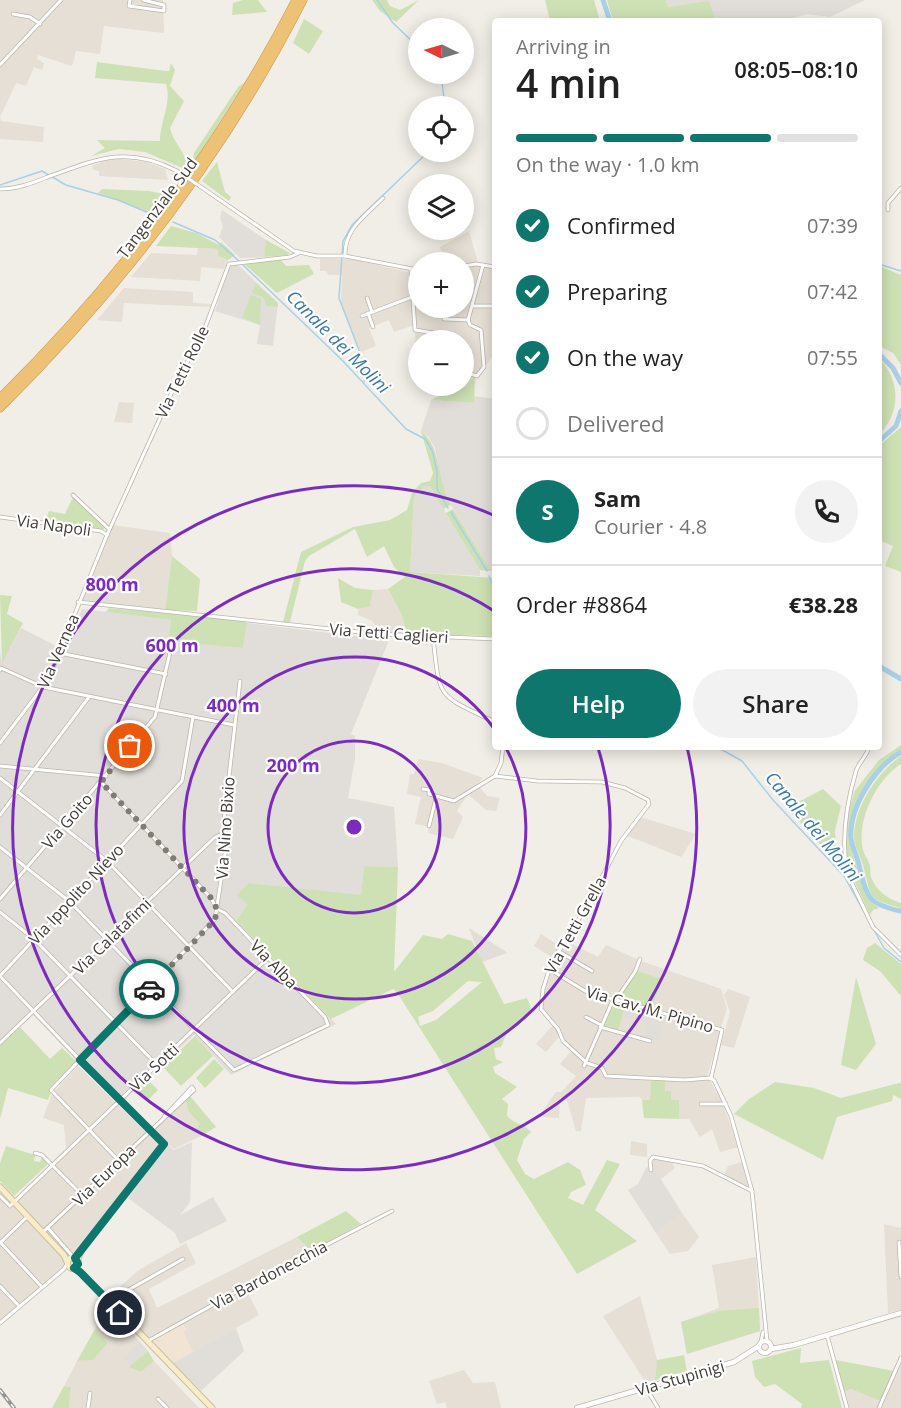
<!DOCTYPE html>
<html lang="en">
<head>
<meta charset="utf-8">
<style>
	:root { --surface:#fff; --page:#f2f2f2; --text:#222; --muted:#767676; --line:#e0e0e0; --accent:#0f766e }
	body { margin:0; font-family:"Open Sans",sans-serif; background:var(--page); color:var(--text); height:100vh; display:flex; flex-direction:column; font-size:22px; white-space:nowrap }
	* { box-sizing:border-box; margin:0 }
	p { font-size:20px; color:var(--muted) }
	.icon { flex:none; width:33px; height:33px; fill:none; stroke:currentColor; stroke-width:2; stroke-linecap:round; stroke-linejoin:round }
	.map { position:relative; flex:1; overflow:hidden }
	.sheet { position:absolute; left:492px; top:18px; width:390px; height:732px; display:flex; flex-direction:column; background:var(--surface); border-radius:6px; box-shadow:0 3px 15px #0003 }
	.sheet>* { flex:none }
	.needle { width:39px; rotate:275deg }
	.buttons { position:absolute; left:408px; top:18px; display:grid; gap:12px }
	.buttons a { display:grid; place-items:center; width:66px; height:66px; border-radius:50%; background:var(--surface); box-shadow:0 3px 15px #0003; font-size:30px }
	.pin { position:absolute; display:grid; place-items:center; width:51px; height:51px; color:#fff; margin:-26px; border:3px solid #fff; border-radius:50%; box-shadow:0 2px 6px #0007 }
	.courier { position:absolute; display:grid; place-items:center; width:60px; height:60px; margin:-30px; border:4px solid #0f766e; border-radius:50%; background:#fff; color:#222; box-shadow:0 2px 8px #0007 }
	.headline em { font-style:normal; font-weight:600 }
	.headline div { display:flex; flex-direction:column-reverse }
	.headline { display:flex; align-items:center; justify-content:space-between; height:102px; padding:0 24px }
	h1 { font-size:39px; font-weight:600; line-height:45px }
	.bar { display:grid; grid-template-columns:repeat(4,1fr); gap:9px 6px; align-content:center; height:72px; padding:0 24px }
	.bar i { height:8px; border-radius:4px; background:var(--line) }
	.bar .selected { background:var(--accent) }
	.bar p { grid-column:span 4 }
	.line { display:flex; align-items:center; gap:15px; padding:0 24px; border-top:2px solid var(--line) }
	.line div { flex:1 }
	.round { display:grid; place-items:center; flex:none; width:63px; height:63px; border-radius:32px; background:var(--page) }
	ol { padding:0 24px; list-style:none }
	li { display:flex; align-items:center; gap:18px; height:66px }
	li p { margin-inline-start:auto }
	li .icon { padding:6px; border-radius:50%; background:var(--accent); color:#fff; stroke-width:4 }
	li:last-child { color:var(--muted) }
	li i { width:33px; height:33px; border:3px solid var(--line); border-radius:50% }
	.button { display:flex; gap:12px; margin-top:auto; padding:12px 24px }
	.button a { flex:1; height:69px; border-radius:36px; background:var(--accent); color:#fff; font-size:24px; font-weight:600; line-height:69px; text-align:center }
	.button a+a { background:var(--page); color:var(--text) }
	.map>svg:first-child { display:block }
	.residential { fill:#e5dfd5 }
	.commercial { fill:#f1e4d4 }
	.industrial { fill:#e1ddd8 }
	.green { fill:#cee1b4; fill-rule:evenodd }
	.parking { fill:#e0dedb }
	.lines { fill:none; stroke-linecap:round; stroke-linejoin:round }
	.stream { stroke:#aad0e7; stroke-width:1.5 }
	.river { stroke:#aad0e7; stroke-width:5 }
	.minor-casing { stroke:#bcb5aa; stroke-width:4.5 }
	.tertiary-casing { stroke:#bcb5aa; stroke-width:6 }
	.secondary-casing { stroke:#ccbe9b; stroke-width:7 }
	.motorway-casing { stroke:#cb9747; stroke-width:9 }
	.minor { stroke:#fff; stroke-width:3 }
	.tertiary { stroke:#fff; stroke-width:4.5 }
	.secondary { stroke:#f8ecca; stroke-width:5 }
	.motorway { stroke:#edc276; stroke-width:8 }
	.rail-casing { stroke:#959595; stroke-width:4 }
	.rail { stroke:#fff; stroke-width:1.5; stroke-dasharray:4.5; stroke-linecap:butt }
	.minor-bridge-casing { stroke:#bcb5aa; stroke-width:4.5; stroke-linecap:butt }
	.minor-bridge { stroke:#fff; stroke-width:3 }
	.done { stroke:#807c75; stroke-width:6; stroke-dasharray:0 10.8 }
	.route { stroke:#0f766e; stroke-width:8 }
	.ring { fill:none; stroke:#7b2cbf; stroke-width:3 }
	.labels { text-anchor:middle; stroke-width:4.5; stroke-linejoin:round; paint-order:stroke }
	.street-label { font-size:16px; fill:#433e37; stroke:#fff }
	.water-label { font-size:18px; font-style:italic; fill:#3c7aa3; stroke:#fff }
	.centre { fill:#7b2cbf; stroke:#fff; stroke-width:3 }
	.ring-label { font-size:18px; text-anchor:middle; font-weight:bold; fill:#7b2cbf; stroke:#fff; stroke-width:4.5; stroke-linejoin:round; paint-order:stroke }
</style>
</head>
<body>
<div class="map">
<svg width="901" height="1408" viewBox="0 0 901 1408">
	<rect width="100%" height="100%" fill="#f1eee7"/>
	<g class="residential">
		<path d="M0 0H163L164 33 104 26 100 54 76 51 72 66 38 55 37 59 44 63 42 70 34 67 26 86 16 83 0 117 1 121 44 127 43 142 0 139Z"/>
		<path d="M112 158 146 162 165 169 168 180 99 176V171L93 170 92 166Z"/>
		<path d="M469 231 479 266 495 269V352L485 367 466 387 461 386H464V340H418L417 357 414 325 394 332 389 320 369 328 376 346 361 352 341 305 342 275H329L326 271H320V259H351L408 272 418 269V308H464V262H432L443 256 440 247Z"/>
		<path d="M198 248 218 249V256L228 260 224 269 201 267 200 281 131 277 151 253 197 255Z"/>
		<path d="M124 288 193 292V303L211 304 210 307 124 303 122 322 97 320Z"/>
		<path d="M119 402 134 403 132 423 114 422Z"/>
		<path d="M112 525 170 533 172 556 165 610 82 601Z"/>
		<path d="M388 589 402 615 407 634 382 633 372 621 358 615V609L370 605 373 590Z"/>
		<path d="M418 759 442 763 483 778 477 784 487 796 500 798 496 811 486 810 468 794 457 811 463 817 453 839 428 833 429 827 415 824 421 797 407 794 410 774H414Z"/>
		<path d="M640 817 696 834 681 857 628 836Z"/>
		<path d="M541 934 561 947 566 941 598 957 606 945 641 961 721 989 727 1009 721 1027 652 1008 662 980 618 998 616 1002 626 1005 623 1016 646 1023 644 1038 659 1042 665 1017 720 1032 707 1076 722 1101 738 1147 720 1152 712 1129 700 1137 689 1119H679V1100H671L665 1091V1079L652 1077 650 1100H642L640 1097 586 1098 581 1131H576L567 1100 560 1097 559 1118 543 1117 541 1113 556 1092H561L576 1076 560 1064 574 1048 562 1039 558 1038 546 1052 536 1044 554 1024 543 1012 542 1002 547 976 555 959 534 946Z"/>
		<path d="M728 989 750 997 734 1048 721 1045 730 1012 724 995Z"/>
		<path d="M78 1066 149 1135 186 1100 188 1111 200 1124 196 1130 201 1136 174 1149 166 1142 75 1256 0 1323V1193L10 1203 66 1148 64 1125 43 1118 52 1094Z"/>
		<path d="M631 1141 647 1144V1157L630 1155Z"/>
		<path d="M653 1159 671 1162 675 1168 661 1179 652 1165Z"/>
		<path d="M742 1162 748 1185 747 1186 724 1175 728 1166Z"/>
		<path d="M682 1213 699 1237 688 1251 670 1254 656 1233Z"/>
		<path d="M884 1224 901 1228V1310L888 1313Z"/>
		<path d="M297 1237 311 1251 244 1285 259 1315 193 1352 183 1332 186 1330 183 1324 151 1340 109 1296 139 1270 186 1243 196 1263 149 1289 157 1308Z"/>
		<path d="M756 1257 760 1331 687 1354 681 1322 719 1308 712 1265Z"/>
		<path d="M640 1296 657 1360 655 1380 646 1383 603 1316Z"/>
		<path d="M108 1307 148 1351 130 1367 141 1372 154 1361 199 1408H69L71 1387 64 1386 77 1361 93 1360 108 1343 95 1329Z"/>
		<path d="M901 1360V1408H845L841 1394 851 1389 883 1401Z"/>
		<path d="M464 1370 473 1383 495 1382 501 1408H447L445 1402 437 1404 429 1381Z"/>
	</g>
	<path class="commercial" d="M183 1323 186 1330 183 1332 193 1352 173 1363 151 1340Z"/>
	<g class="industrial">
		<path d="M666 0H865L830 17 807 14 782 21H716L709 2 668 7Z"/>
		<path d="M222 210 266 240 264 257 240 258 219 237 223 227 220 218Z"/>
		<path d="M230 264H237L278 303 273 346 257 344 260 325 215 311Z"/>
		<path d="M474 396 495 399V571H491L442 490 435 448 428 436 421 431 431 400 474 403Z"/>
		<path d="M424 486H430L480 570V576L410 572 414 497Z"/>
		<path d="M82 609 171 620 168 640 243 648 247 623 389 640 351 734 355 736V759L348 798 394 807 398 867 364 866 361 896 249 883V905L236 919 336 1024 231 1075 194 1035 119 1105 33 1015 0 1046V652L2 662 21 628 64 650Z"/>
		<path d="M469 928 505 951 507 953 482 962Z"/>
		<path d="M626 1005 665 1017 660 1042 644 1038 646 1023 622 1016Z"/>
		<path d="M192 1142 190 1202 180 1215 213 1197 227 1221 180 1244 175 1233 128 1198 167 1144 174 1150Z"/>
		<path d="M652 1165 682 1213 656 1233 628 1190 638 1184 646 1168Z"/>
		<path d="M236 1328 244 1351 201 1391 173 1363Z"/>
	</g>
	<g class="green">
		<path d="M243 0H258L267 12 232 15 233 3Z"/>
		<path d="M372 0H387L390 6 400 10 419 0 396 22 380 11Z"/>
		<path d="M545 0H594L600 21H550Z"/>
		<path d="M607 0H666L668 7 709 1 716 21H613Z"/>
		<path d="M304 19 323 31 309 54 293 43Z"/>
		<path d="M97 62 165 71H169L171 63 175 70 170 86 184 101 170 128C174 145 188 153 187 170L145 152 119 149 91 156 105 148 97 140 160 141C160 122 172 102 166 84L95 78Z"/>
		<path d="M245 82 192 166 194 153 238 87Z"/>
		<path d="M217 162 225 192 231 197 229 201 202 181Z"/>
		<path d="M102 189 149 191 169 195 157 215 98 193Z"/>
		<path d="M171 226 196 233 219 245 221 242 235 255 228 260 218 256V249L156 246Z"/>
		<path d="M266 240 290 253 288 255 264 257Z"/>
		<path d="M281 260 286 266 309 265 314 274 277 293 243 263Z"/>
		<path d="M879 266 901 275V365L893 353 879 346Z"/>
		<path d="M256 283 278 303V307L266 306 264 298 252 293Z"/>
		<path d="M251 295 261 299 260 325 242 317Z"/>
		<path d="M879 358C901 381 901 412 879 435Z"/>
		<path d="M475 376 474 403 431 400 441 395 442 386 466 387Z"/>
		<path d="M901 427V572L885 566 893 546 879 540V446Z"/>
		<path d="M421 431C442 446 436 481 451 505L443 509 430 486H424L414 497 410 572 495 578V636L407 634 402 615 388 589 405 577 394 567 384 546 367 557 355 529 309 556 305 561 290 622H283L301 552 353 527 390 520 407 510 412 493 421 483 430 481 433 473Z"/>
		<path d="M73 497 105 528 102 530 45 521 49 511 65 514Z"/>
		<path d="M453 509 491 571 480 570 446 513Z"/>
		<path d="M172 556 200 579 197 611 165 610Z"/>
		<path d="M338 578 355 588 373 590 370 606 358 609 341 602Z"/>
		<path d="M0 595 12 596 7 614 23 623 2 663Z"/>
		<path d="M109 608 240 620 247 623 243 648 168 641 171 620 106 612Z"/>
		<path d="M901 745V750C872 770 848 801 850 838 850 849 855 860 858 870 862 887 864 898 879 908L873 910 870 915 847 865 845 826 854 792 879 760Z"/>
		<path d="M901 756V764C876 780 856 821 863 850 864 855 868 859 869 863 871 867 870 873 871 877 876 891 888 899 901 903V908C865 898 872 898 863 865 860 856 853 843 854 834 856 804 878 772 901 756Z"/>
		<path d="M823 789 841 806 835 831 837 863 787 808Z"/>
		<path d="M364 866 398 867 394 972 423 935 442 939 448 934 472 941 504 1004 527 998 531 1008 526 1019 509 1028 501 1047 494 1048 496 1059 503 1062 493 1067 495 1073 517 1087 502 1099 508 1104 507 1116C514 1124 524 1124 531 1132L524 1139 517 1160 525 1174 534 1179 568 1162 580 1170 586 1185 571 1192 568 1198 583 1205 607 1160 620 1164 595 1210 637 1241 577 1274 396 991 393 989 331 1019 236 920 248 905 237 895 249 883 361 895ZM468 981 482 982 436 1020 420 1026 418 1017 433 1011Z"/>
		<path d="M875 943 901 964V996L880 971 863 960 867 948Z"/>
		<path d="M637 971 662 979 652 1008 618 998Z"/>
		<path d="M856 977 876 1044 856 1070 841 1065Z"/>
		<path d="M613 1001 626 1005 618 1030 603 1025Z"/>
		<path d="M20 1027 50 1059 62 1048 76 1061 49 1089 51 1092 48 1100 8 1088 0 1119V1046Z"/>
		<path d="M195 1036 213 1056 181 1086 163 1067Z"/>
		<path d="M214 1059 224 1069 205 1088 196 1078Z"/>
		<path d="M147 1079 158 1090 147 1101 136 1090Z"/>
		<path d="M651 1081H665V1091H671V1100H679V1119L644 1118 642 1100H650Z"/>
		<path d="M775 1082 814 1088 841 1098 899 1083 901 1084V1099L893 1095 892 1101 837 1117 823 1160 734 1114 749 1099Z"/>
		<path d="M190 1096 216 1127 201 1136 196 1130 200 1124 188 1111 186 1100Z"/>
		<path d="M6 1146 35 1155 34 1161 40 1162 42 1157 48 1164 14 1196 0 1181V1163Z"/>
		<path d="M346 1211 361 1224 311 1251 297 1237Z"/>
		<path d="M759 1308 760 1331 687 1354 681 1322 719 1311Z"/>
		<path d="M95 1329 108 1343 93 1360 77 1361Z"/>
		<path d="M801 1348 800 1363 829 1360 842 1408H801L802 1404 775 1384 764 1387 755 1377 752 1361Z"/>
		<path d="M148 1351 154 1361 141 1372 129 1367Z"/>
		<path d="M684 1355 687 1371 655 1380 657 1360Z"/>
		<path d="M836 1360 894 1371 881 1401 851 1389 844 1392Z"/>
		<path d="M64 1386 71 1387 69 1408H52Z"/>
	</g>
	<g class="parking">
		<path d="M626 1005 651 1013 647 1028 646 1022 622 1016Z"/>
		<path d="M140 1342 147 1351 130 1366 124 1358Z"/>
	</g>
	<g class="lines">
		<g class="stream">
			<path d="M377 0 393 23 418 47"/>
			<path d="M441 74 445 106"/>
			<path d="M0 185 42 171 66 185 118 200 156 216"/>
			<path d="M173 222 215 240 239 261"/>
			<path d="M879 264 901 271"/>
			<path d="M243 265 342 360 406 429 425 439 432 450 437 471V489L448 508"/>
			<path d="M364 382 365 376 359 350 339 298 343 241 352 225 428 152"/>
			<path d="M451 512 487 571"/>
			<path d="M489 576 495 592"/>
			<path d="M702 747H709"/>
			<path d="M717 747 742 761 773 800 844 876 884 948 901 962"/>
		</g>
		<g class="river">
			<path d="M603 0 610 21"/>
			<path d="M879 354 893 368 901 383"/>
			<path d="M879 441 896 426 901 411"/>
			<path d="M879 666 901 679"/>
			<path d="M901 752C875 767 849 807 851 838 852 847 857 856 859 865 867 896 866 904 901 911"/>
		</g>
		<defs>
			<g id="minor">
				<path d="M130 0 129 6 164 11V5L143 0"/>
				<path d="M13 14 30 17 40 24"/>
				<path d="M0 65 61 0"/>
				<path d="M0 189C16 189 30 184 45 178 95 160 126 144 177 171"/>
				<path d="M204 189 294 251 317 256H345L418 270"/>
				<path d="M888 210V203L901 188"/>
				<path d="M345 256C344 229 366 215 383 198"/>
				<path d="M464 266 476 264 495 267"/>
				<path d="M411 270 415 330 434 333 436 340"/>
				<path d="M367 298 372 312"/>
				<path d="M473 306H495"/>
				<path d="M368 313 373 327"/>
				<path d="M362 316 412 297"/>
				<path d="M444 319 468 320"/>
				<path d="M468 320 483 265"/>
				<path d="M464 372 477 376 484 367 481 330 470 325 468 320"/>
				<path d="M73 495 109 529"/>
				<path d="M0 517 101 531 107 535"/>
				<path d="M78 602 378 634 495 639"/>
				<path d="M433 637C440 701 437 694 495 722"/>
				<path d="M59 653 166 674"/>
				<path d="M0 670 1 668 43 687 234 725"/>
				<path d="M0 743 48 680 107 535 176 383 203 333 229 264 290 257 299 253"/>
				<path d="M869 747C867 756 859 762 856 771 846 805 841 838 847 873L873 927 901 955"/>
				<path d="M0 766 106 776"/>
				<path d="M495 776 501 763 503 747"/>
				<path d="M0 778 107 861 233 992"/>
				<path d="M423 789 429 790V794L454 801 495 776 537 781 602 782 625 788 648 800 649 804 621 841 585 909 551 964 543 989 541 1009 558 1029 563 1041 587 1063 602 1068 606 1076 685 1080 709 1078 714 1080 731 1116 752 1191 767 1341"/>
				<path d="M0 815 89 697"/>
				<path d="M429 826 436 798"/>
				<path d="M0 847 69 901 234 1070 328 1025 325 1017 225 913 217 909 211 898 101 782"/>
				<path d="M0 899 155 717 172 644"/>
				<path d="M0 912 34 939 157 1065"/>
				<path d="M558 951 592 971"/>
				<path d="M549 969 585 991 722 1030 711 1078"/>
				<path d="M0 976 119 1101 164 1144 83 1250 78 1261"/>
				<path d="M0 976 182 781 193 717"/>
				<path d="M615 1001 635 972 640 959"/>
				<path d="M586 1017 601 1025"/>
				<path d="M600 1027 650 1041"/>
				<path d="M0 1043 214 838 226 832"/>
				<path d="M584 1066 613 1000"/>
				<path d="M701 1104H726"/>
				<path d="M35 1153 42 1155 82 1195"/>
				<path d="M119 1161 51 1090 215 919 227 841 224 820 240 681"/>
				<path d="M651 1170 650 1161 653 1157 703 1166 752 1191"/>
				<path d="M0 1196 10 1206 268 958"/>
				<path d="M48 1228 74 1258"/>
				<path d="M43 1232 194 1090 192 1087 164 1117"/>
				<path d="M0 1242 41 1286"/>
				<path d="M899 1242 901 1277"/>
				<path d="M0 1243 27 1217"/>
				<path d="M0 1286 19 1306"/>
				<path d="M109 1301 183 1259"/>
				<path d="M0 1323 64 1269 67 1264"/>
				<path d="M827 1335 847 1408"/>
				<path d="M148 1341 243 1288 392 1211"/>
				<path d="M761 1342 763 1332"/>
				<path d="M646 1388 658 1408"/>
				<path d="M158 1399 167 1408"/>
				<path d="M88 1408 90 1393"/>
				<path d="M879 1408 901 1358"/>
			</g>
			<g id="tertiary">
				<circle cx="765" cy="1347" r="6"/>
				<path d="M771 1349 794 1345 901 1313"/>
				<path d="M577 1408 734 1362 759 1346"/>
			</g>
			<g id="secondary">
				<path d="M0 1187 64 1255 67 1262"/>
				<circle cx="73" cy="1263" r="5.5"/>
				<path d="M74 1268 80 1272 109 1301 212 1408"/>
			</g>
			<g id="motorway">
				<path d="M0 398C119 281 219 149 296 0"/>
				<path d="M0 408C122 287 225 153 303 0"/>
			</g>
		</defs>
		<use href="#minor" class="minor-casing"/>
		<use href="#tertiary" class="tertiary-casing"/>
		<use href="#secondary" class="secondary-casing"/>
		<use href="#motorway" class="motorway-casing"/>
		<use href="#minor" class="minor"/>
		<use href="#tertiary" class="tertiary"/>
		<use href="#secondary" class="secondary"/>
		<use href="#motorway" class="motorway"/>
		<defs>
			<path id="rail" d="M0 1390 14 1408"/>
		</defs>
		<use href="#rail" class="rail-casing"/>
		<use href="#rail" class="rail"/>
		<defs>
			<path id="minor-bridge" d="M177 171 204 189"/>
		</defs>
		<use href="#minor-bridge" class="minor-bridge-casing"/>
		<use href="#minor-bridge" class="minor-bridge"/>
	</g>
	<g class="lines">
		<path class="done" d="M130 746 101 782 211 898 217 909 215 920 209 926 149 989"/>
		<path class="route" d="M120 1313 80 1272 74 1268 78 1264 75 1258 164 1144 80 1060 149 989"/>
	</g>
	<g class="ring">
		<circle cx="354" cy="827" r="86"/>
		<path d="M506 748A171 171 0 1 1 495 730"/>
		<path d="M598 748A257 257 0 1 1 494 611"/>
		<path d="M687 747A342 342 0 1 1 493 515"/>
	</g>
	<g class="labels">
		<g class="street-label">
			<text transform="translate(157 208) rotate(-53)" y="6">Tangenziale Sud</text>
			<text transform="translate(182 372) rotate(-64)" y="6">Via Tetti Rolle</text>
			<text transform="translate(54 525) rotate(8)" y="6">Via Napoli</text>
			<text transform="translate(389 633) rotate(4)" y="6">Via Tetti Caglieri</text>
			<text transform="translate(58 651) rotate(-66)" y="6">Via Vernea</text>
			<text transform="translate(67 821) rotate(-49)" y="6">Via Goito</text>
			<text transform="translate(225 828) rotate(-86)" y="6">Via Nino Bixio</text>
			<text transform="translate(76 894) rotate(-47)" y="6">Via Ippolito Nievo</text>
			<text transform="translate(575 925) rotate(-61)" y="6">Via Tetti Grella</text>
			<text transform="translate(112 936) rotate(-44)" y="6">Via Calatafimi</text>
			<text transform="translate(274 964) rotate(46)" y="6">Via Alba</text>
			<text transform="translate(650 1009) rotate(16)" y="6">Via Cav. M. Pipino</text>
			<text transform="translate(154 1067) rotate(-43)" y="6">Via Sotti</text>
			<text transform="translate(104 1175) rotate(-44)" y="6">Via Europa</text>
			<text transform="translate(269 1275) rotate(-28)" y="6">Via Bardonecchia</text>
			<text transform="translate(680 1378) rotate(-16)" y="6">Via Stupinigi</text>
		</g>
		<g class="water-label">
			<text transform="translate(338 342) rotate(45)" y="6">Canale dei Molini</text>
			<text transform="translate(813 827) rotate(50)" y="6">Canale dei Molini</text>
		</g>
	</g>
	<circle cx="354" cy="827" r="9" class="centre"/>
	<g class="ring-label">
		<text x="112" y="591">800 m</text>
		<text x="172" y="652">600 m</text>
		<text x="233" y="712">400 m</text>
		<text x="293" y="772">200 m</text>
	</g>
</svg>
<div class="buttons">
<a><svg class="needle" viewBox="-14 -14 28 28"><path d="M0-13l5 13h-10z" fill="#e53935"/><path d="M0 13l5-13h-10z" fill="#767676"/></svg></a>
<a><svg class="icon" aria-label="locate" viewBox="0 0 24 24"><circle cx="12" cy="12" r="6"/><path d="M12 2v4M12 18v4M2 12h4M18 12h4"/></svg></a>
<a><svg class="icon" aria-label="layers" viewBox="0 0 24 24"><path d="M12 4l9 5-9 5-9-5zM3 14l9 5 9-5"/></svg></a>
<a>+</a>
<a>−</a>
</div>
<div class="pin" style="left:130px;top:746px;background:#ea580c"><svg class="icon" aria-label="bag" viewBox="0 0 24 24"><path d="M5 8h14l-1 12H6zM9 8a3 3 0 0 1 6 0"/></svg></div>
<div class="pin" style="left:120px;top:1313px;background:#1f2937"><svg class="icon" aria-label="home" viewBox="0 0 24 24"><path d="M3 11l9-7 9 7M6 9v11h12V9"/></svg></div>
<div class="courier" style="left:149px;top:989px"><svg class="icon" aria-label="car" viewBox="0 0 24 24"><path d="M5 17H2v-5l4-1 3-4h7l3 4 3 1v5h-3M9 17h6M6 11h13"/><circle cx="7" cy="17" r="2"/><circle cx="17" cy="17" r="2"/></svg></div>
<section class="sheet">
<div class="headline"><div><h1>4 min</h1><p>Arriving in</p></div><em>08:05–08:10</em></div>
<div class="bar"><i class="selected"></i><i class="selected"></i><i class="selected"></i><i></i><p>On the way · 1.0 km</p></div>
<ol>
<li><svg class="icon" aria-label="check" viewBox="0 0 24 24"><path d="M5 12l5 5 9-10"/></svg>Confirmed<p>07:39</p></li>
<li><svg class="icon" aria-label="check" viewBox="0 0 24 24"><path d="M5 12l5 5 9-10"/></svg>Preparing<p>07:42</p></li>
<li><svg class="icon" aria-label="check" viewBox="0 0 24 24"><path d="M5 12l5 5 9-10"/></svg>On the way<p>07:55</p></li>
<li><i></i>Delivered</li>
</ol>
<div class="line" style="height:108px"><b class="round" style="background:var(--accent);color:#fff">S</b><div><b>Sam</b><p>Courier · 4.8</p></div><a class="round"><svg class="icon" aria-label="phone" viewBox="0 0 24 24"><path d="M5 4h4l2 5-3 2q2 4 5 5l2-3 5 2v4C11 20 4 13 5 4z"/></svg></a></div>
<div class="line" style="height:78px"><div>Order #8864</div><b>€38.28</b></div>
<div class="button"><a>Help</a><a>Share</a></div>
</section>
</div>
</body>
</html>
